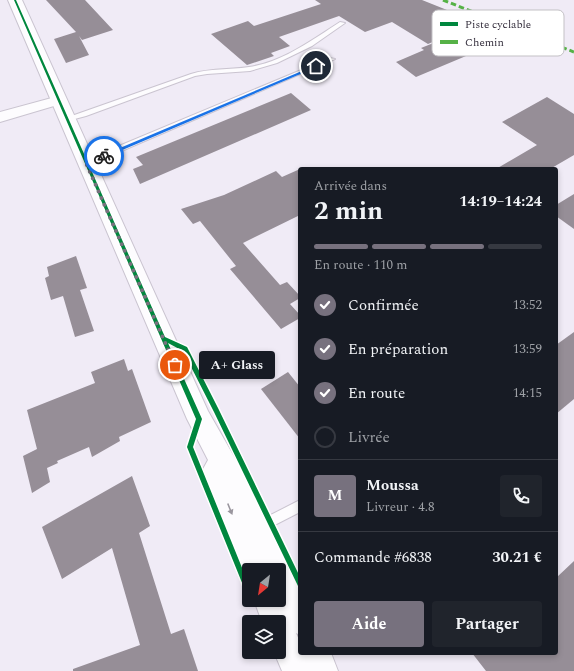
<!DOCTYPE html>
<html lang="fr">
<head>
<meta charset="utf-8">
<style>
	:root { --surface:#171b24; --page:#20242c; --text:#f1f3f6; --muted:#9ea1a6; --line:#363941; --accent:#77717e }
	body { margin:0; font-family:Spectral,serif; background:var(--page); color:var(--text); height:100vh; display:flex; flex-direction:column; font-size:15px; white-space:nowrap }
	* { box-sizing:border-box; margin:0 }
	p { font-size:13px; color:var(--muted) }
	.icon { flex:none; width:22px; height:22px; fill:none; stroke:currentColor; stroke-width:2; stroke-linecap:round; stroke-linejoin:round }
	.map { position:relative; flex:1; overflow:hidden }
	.side { position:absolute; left:298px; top:167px; width:260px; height:488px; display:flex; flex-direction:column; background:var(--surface); border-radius:4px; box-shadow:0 2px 6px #0003 }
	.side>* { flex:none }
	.needle { width:26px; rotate:210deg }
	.controls { position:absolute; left:242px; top:563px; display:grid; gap:8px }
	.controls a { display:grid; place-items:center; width:44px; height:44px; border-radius:4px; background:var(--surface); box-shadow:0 2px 6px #0003; font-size:20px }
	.pin { position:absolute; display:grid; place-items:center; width:34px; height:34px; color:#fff; margin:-17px; border:2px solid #fff; border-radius:50%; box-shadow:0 1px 4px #0007 }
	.courier { position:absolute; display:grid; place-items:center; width:40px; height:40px; margin:-20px; border:3px solid #1a73e8; border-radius:50%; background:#fff; color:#222; box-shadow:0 1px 5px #0007 }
	.bubble { position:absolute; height:28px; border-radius:4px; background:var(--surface); box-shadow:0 2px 6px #0003; font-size:13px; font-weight:700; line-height:28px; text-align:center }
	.summary em { font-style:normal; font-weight:700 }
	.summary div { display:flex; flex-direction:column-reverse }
	.summary { display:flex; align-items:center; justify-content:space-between; height:68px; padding:0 16px }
	h1 { font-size:26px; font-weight:700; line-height:30px }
	.bar { display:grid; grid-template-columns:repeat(4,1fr); gap:6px 4px; align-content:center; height:48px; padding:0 16px }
	.bar i { height:5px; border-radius:3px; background:var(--line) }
	.bar .active { background:var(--accent) }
	.bar p { grid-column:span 4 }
	.line { display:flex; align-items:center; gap:10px; padding:0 16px; border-top:1px solid var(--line) }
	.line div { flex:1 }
	.round { display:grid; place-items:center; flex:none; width:42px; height:42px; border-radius:4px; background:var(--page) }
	ol { padding:0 16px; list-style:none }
	li { display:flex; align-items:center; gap:12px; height:44px }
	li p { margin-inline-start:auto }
	li .icon { padding:4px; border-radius:50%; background:var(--accent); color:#fff; stroke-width:4 }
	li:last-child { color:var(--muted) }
	li i { width:22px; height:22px; border:2px solid var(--line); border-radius:50% }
	.cta { display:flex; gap:8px; margin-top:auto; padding:8px 16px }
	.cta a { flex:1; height:46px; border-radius:4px; background:var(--accent); color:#fff; font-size:16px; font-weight:700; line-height:46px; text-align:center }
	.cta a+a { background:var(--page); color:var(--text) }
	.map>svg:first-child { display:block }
	.building { fill:#968e97 }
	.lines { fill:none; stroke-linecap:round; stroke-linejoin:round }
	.lane-casing { stroke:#cac4d0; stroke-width:2 }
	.street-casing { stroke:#cac4d0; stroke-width:2 }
	.secondary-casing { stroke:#cac4d0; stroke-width:2 }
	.lane { fill:#fdfcfe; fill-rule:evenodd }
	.street { fill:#fdfcfe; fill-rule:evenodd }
	.secondary { fill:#fdfcfe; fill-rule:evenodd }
	.quiet { stroke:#56b247; stroke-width:3; stroke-dasharray:5.5 3; stroke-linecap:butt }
	.cycleway-casing { stroke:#fff; stroke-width:3 }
	.cycleway { fill:#00873e; fill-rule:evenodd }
	.oneway { fill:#9a969e }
	.route { fill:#1a73e8 }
	.done { stroke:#77717e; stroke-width:4; stroke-dasharray:0 7.2 }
	.key { fill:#fff; stroke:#c3c1c5; stroke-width:1 }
	.key-label { font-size:11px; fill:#36303e }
</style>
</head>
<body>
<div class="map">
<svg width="574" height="671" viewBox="0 0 574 671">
	<rect width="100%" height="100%" fill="#f0ebf6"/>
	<g class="building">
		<path d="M46 0H85L113 30 82 40 79 36 89 55 66 63 54 39 76 32Z"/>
		<path d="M315 0H422L447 10 460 19 456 20 467 27 428 44 392 22 365 32 339 16 279 37 290 46 271 53 274 56 247 65 211 34 248 21 254 26 321 4Z"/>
		<path d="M441 40 466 56 416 77 396 62 424 50 421 48Z"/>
		<path d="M291 93 311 110 140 184 133 169 143 165 136 157Z"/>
		<path d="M547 97 574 114V155L550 169H496L537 145 502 122Z"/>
		<path d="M300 169V215L243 243 280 285 287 282 300 296V298L290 304 300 315V318L281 329 230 269 236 266 200 221 193 224 181 209 224 195 276 171 282 177Z"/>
		<path d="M574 194V229L556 216V205Z"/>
		<path d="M76 256 87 288 80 290 94 331 75 337 63 296 51 300 45 278 49 276 47 267Z"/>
		<path d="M574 332V399L556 414V345Z"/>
		<path d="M124 359 128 371 132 369 151 422 119 437 120 441 92 457 89 447 57 461 58 463 47 468 50 482 32 493 23 456 37 449 27 410 95 383 91 372Z"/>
		<path d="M288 372 300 387V439L261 389Z"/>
		<path d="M132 476 150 526 139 533 171 634 184 629 198 671H73V669L140 645 112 548 62 579 42 527Z"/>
		<path d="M574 561V671H486L472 653H556V578Z"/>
	</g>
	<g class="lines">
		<defs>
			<g id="lane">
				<path d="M340 22 345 23 312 46 277 63 250 71 207 74 195 76 86 116 67 121 63 119 191 74C210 68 229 70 249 67 283 62 312 40 340 22Z"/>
				<path d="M330 58 335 59 89 165 86 166 82 163 83 161Z"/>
				<path d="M300 500V512L261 532 257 534 253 532 251 528 253 524Z"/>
			</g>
			<path id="street" d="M59 96 64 97 66 100 64 103 0 122V112Z"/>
			<path id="secondary" d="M8 0H22L208 411 249 483 300 587V635L296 633 300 642V653H331L338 671H282L274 652H279V622H262L254 600H279V570H249V582L245 580 203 469 208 460 187 419Z"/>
		</defs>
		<use href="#lane" class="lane-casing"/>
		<use href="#street" class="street-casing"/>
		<use href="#secondary" class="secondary-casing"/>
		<use href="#lane" class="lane"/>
		<use href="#street" class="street"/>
		<use href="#secondary" class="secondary"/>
		<path class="quiet" d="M443 0 574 52"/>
		<defs>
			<path id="cycleway" d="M14 0H16L165 337 187 347 218 408 300 577V587L298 586 214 412 183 351 168 343 202 419 193 447 249 585V596L247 595 187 447 196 419Z"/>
		</defs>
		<use href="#cycleway" class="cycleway-casing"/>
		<use href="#cycleway" class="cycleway"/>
	</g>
	<defs><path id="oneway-solid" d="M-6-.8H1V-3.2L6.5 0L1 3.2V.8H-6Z"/></defs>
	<use class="oneway" href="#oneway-solid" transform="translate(230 509) rotate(68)"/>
	<path class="route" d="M316 65 317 67 106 157 101 156Z"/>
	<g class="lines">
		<path class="done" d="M104 156 86 163 175 365"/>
	</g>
	<rect x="432" y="10" width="132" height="46" rx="6" class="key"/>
	<rect x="440" y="22" width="18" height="4" fill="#00873e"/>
	<rect x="440" y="40" width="18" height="4" fill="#56b247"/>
	<g class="key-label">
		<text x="465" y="28">Piste cyclable</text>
		<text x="465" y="46">Chemin</text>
	</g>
</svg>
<div class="controls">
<a><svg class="needle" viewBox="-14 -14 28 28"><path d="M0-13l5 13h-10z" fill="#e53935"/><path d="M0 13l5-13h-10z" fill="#9ea1a6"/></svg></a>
<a><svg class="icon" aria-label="layers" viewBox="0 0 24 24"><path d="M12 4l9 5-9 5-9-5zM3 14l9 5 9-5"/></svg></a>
</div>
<div class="pin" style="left:175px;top:365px;background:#ea580c"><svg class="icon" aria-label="bag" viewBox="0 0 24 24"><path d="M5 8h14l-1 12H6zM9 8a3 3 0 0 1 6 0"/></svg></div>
<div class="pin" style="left:316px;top:66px;background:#1f2937"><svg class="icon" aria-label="home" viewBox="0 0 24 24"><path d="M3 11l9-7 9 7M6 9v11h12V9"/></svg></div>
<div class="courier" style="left:104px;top:156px"><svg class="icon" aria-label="bike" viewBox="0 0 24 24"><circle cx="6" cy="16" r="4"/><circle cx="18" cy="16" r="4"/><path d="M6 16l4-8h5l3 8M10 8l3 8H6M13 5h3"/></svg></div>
<div class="bubble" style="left:199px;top:351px;width:76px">A+ Glass</div>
<section class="side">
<div class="summary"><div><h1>2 min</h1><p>Arrivée dans</p></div><em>14:19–14:24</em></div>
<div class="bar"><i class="active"></i><i class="active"></i><i class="active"></i><i></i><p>En route · 110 m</p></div>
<ol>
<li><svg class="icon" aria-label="check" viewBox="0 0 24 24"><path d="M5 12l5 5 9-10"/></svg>Confirmée<p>13:52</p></li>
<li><svg class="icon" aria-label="check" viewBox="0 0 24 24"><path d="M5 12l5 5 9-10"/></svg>En préparation<p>13:59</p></li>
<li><svg class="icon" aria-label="check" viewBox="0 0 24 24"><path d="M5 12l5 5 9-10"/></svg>En route<p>14:15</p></li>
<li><i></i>Livrée</li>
</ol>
<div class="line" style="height:72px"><b class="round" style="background:var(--accent);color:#fff">M</b><div><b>Moussa</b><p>Livreur · 4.8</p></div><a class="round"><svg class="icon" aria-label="phone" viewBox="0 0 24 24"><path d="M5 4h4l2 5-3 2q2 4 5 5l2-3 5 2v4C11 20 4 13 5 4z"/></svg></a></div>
<div class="line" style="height:52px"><div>Commande #6838</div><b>30.21 €</b></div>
<div class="cta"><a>Aide</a><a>Partager</a></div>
</section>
</div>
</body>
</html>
